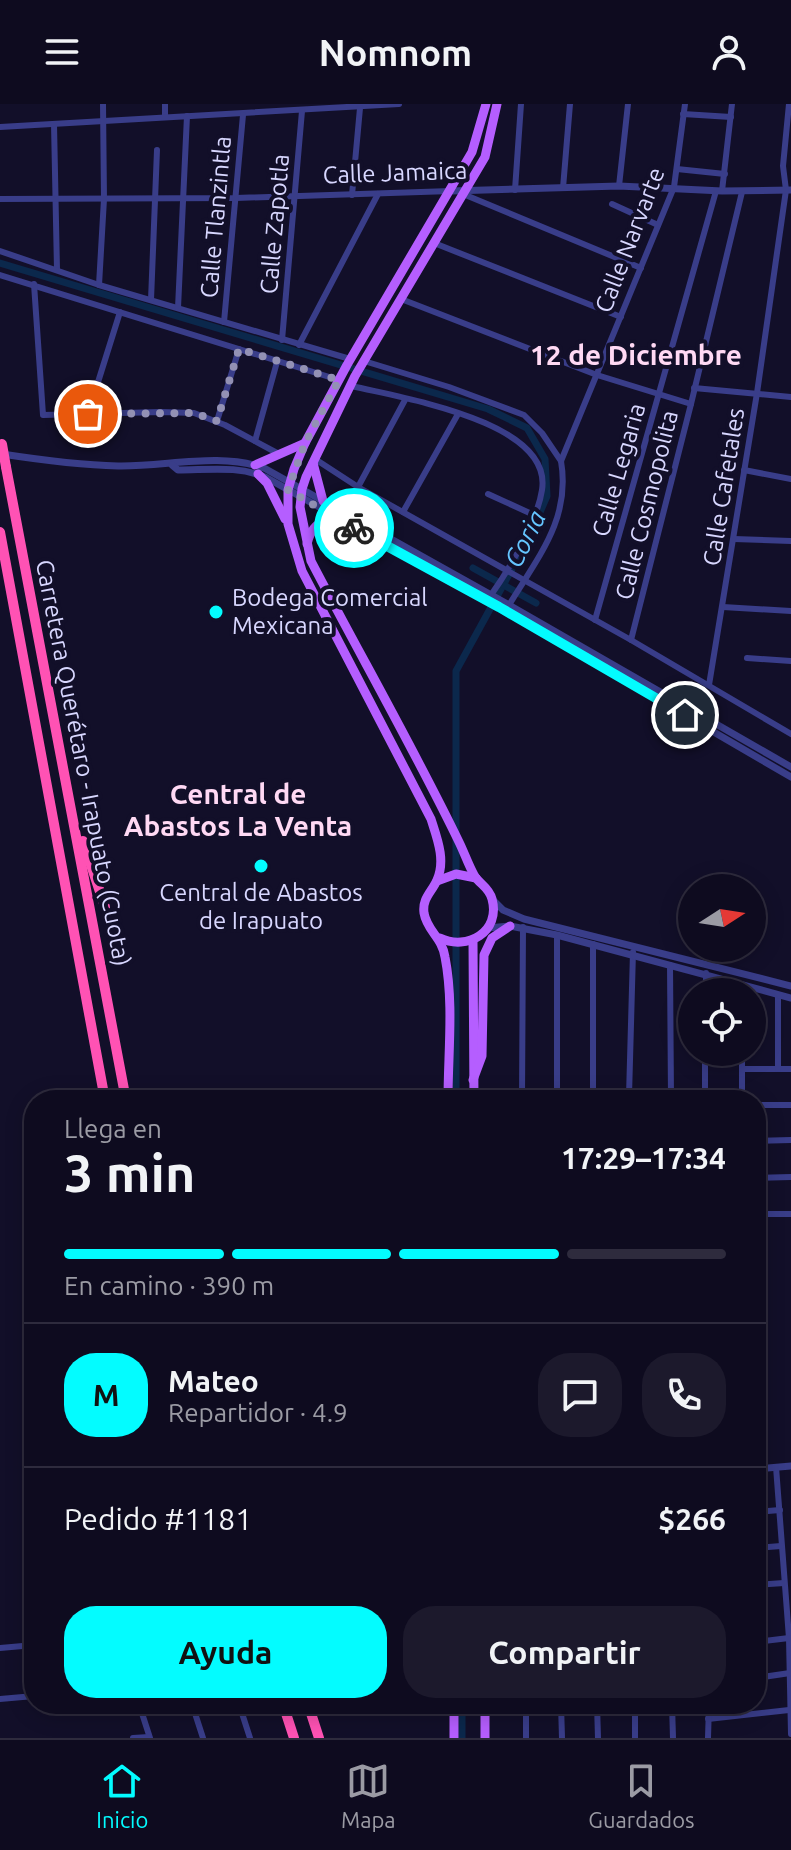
<!DOCTYPE html>
<html lang="es">
<head>
<meta charset="utf-8">
<style>
	:root { --surface:#0e0b1f; --page:#1c192c; --text:#f1f3f6; --muted:#9b9ba4; --line:#2e2b3d; --accent:#03fcff }
	body { margin:0; font-family:Ubuntu,sans-serif; background:var(--page); color:var(--text); height:100vh; display:flex; flex-direction:column; font-size:30px; white-space:nowrap }
	* { box-sizing:border-box; margin:0 }
	p { font-size:26px; color:var(--muted) }
	.icon { flex:none; width:44px; height:44px; fill:none; stroke:currentColor; stroke-width:2; stroke-linecap:round; stroke-linejoin:round }
	.map { position:relative; flex:1; overflow:hidden }
	.sheet { position:absolute; left:24px; top:986px; width:742px; height:624px; display:flex; flex-direction:column; background:var(--surface); border-radius:32px; box-shadow:0 4px 20px #0003,0 0 0 2px var(--line) }
	.sheet>* { flex:none }
	.needle { width:52px; rotate:78deg }
	.buttons { position:absolute; left:678px; top:770px; display:grid; gap:16px }
	.buttons a { display:grid; place-items:center; width:88px; height:88px; border-radius:50%; background:var(--surface); box-shadow:0 4px 20px #0003,0 0 0 2px var(--line); font-size:40px }
	.pin { position:absolute; display:grid; place-items:center; width:68px; height:68px; color:#fff; margin:-34px; border:4px solid #fff; border-radius:50%; box-shadow:0 2px 8px #0007 }
	.courier { position:absolute; display:grid; place-items:center; width:80px; height:80px; margin:-40px; border:6px solid #03fcff; border-radius:50%; background:#fff; color:#222; box-shadow:0 2px 10px #0007 }
	.summary em { font-style:normal; font-weight:700 }
	.summary div { display:flex; flex-direction:column-reverse }
	.summary { display:flex; align-items:center; justify-content:space-between; height:136px; padding:0 40px }
	h1 { font-size:52px; font-weight:700; line-height:60px }
	.bar { display:grid; grid-template-columns:repeat(4,1fr); gap:12px 8px; align-content:center; height:96px; padding:0 40px }
	.bar i { height:10px; border-radius:6px; background:var(--line) }
	.bar .active { background:var(--accent) }
	.bar p { grid-column:span 4 }
	.line { display:flex; align-items:center; gap:20px; padding:0 40px; border-top:2px solid var(--line) }
	.line div { flex:1 }
	.round { display:grid; place-items:center; flex:none; width:84px; height:84px; border-radius:32px; background:var(--page) }
	.button { display:flex; gap:16px; margin-top:auto; padding:16px 40px }
	.button a { flex:1; height:92px; border-radius:32px; background:var(--accent); color:#111; font-size:32px; font-weight:700; line-height:92px; text-align:center }
	.button a+a { background:var(--page); color:var(--text) }
	header { display:flex; justify-content:space-between; align-items:center; height:104px; padding:0 40px; background:var(--surface); font-size:36px; font-weight:700 }
	.dock { display:flex; justify-content:space-around; align-items:center; height:112px; border-top:2px solid var(--line); background:var(--surface); font-size:22px; color:var(--muted) }
	.dock a { display:grid; justify-items:center; gap:4px }
	.dock .active { color:var(--accent) }
	.map>svg:first-child { display:block }
	.lines { fill:none; stroke-linecap:round; stroke-linejoin:round }
	.canal { stroke:#0b284c; stroke-width:7 }
	.minor { stroke:#393d89; stroke-width:6 }
	.tertiary { stroke:#393d89; stroke-width:7 }
	.primary { stroke:#b55eff; stroke-width:9 }
	.motorway { stroke:#ff52b4; stroke-width:10 }
	.motorway-bridge { stroke:#ff52b4; stroke-width:10 }
	.done { stroke:#9391b4; stroke-width:8; stroke-dasharray:0 14.4 }
	.route { stroke:#03fcff; stroke-width:10 }
	.poi-dot { fill:#03fcff; stroke:#120f29; stroke-width:3 }
	.labels { text-anchor:middle; stroke-width:8; stroke-linejoin:round; paint-order:stroke }
	.street-label { font-size:24px; fill:#d8d7ff; stroke:#120f29 }
	.poi-label { font-size:24px; fill:#d8d7ff; stroke:#120f29; text-anchor:start }
	.water-label { font-size:26px; font-style:italic; fill:#65c5ff; stroke:#120f29 }
	.quarter-label { font-size:28px; font-weight:bold; fill:#ffd9f4; stroke:#120f29 }
</style>
</head>
<body>
<header><svg class="icon" aria-label="menu" viewBox="0 0 24 24"><path d="M4 6h16M4 12h16M4 18h16"/></svg>Nomnom<svg class="icon" aria-label="person" viewBox="0 0 24 24"><circle cx="12" cy="8" r="4"/><path d="M4 21q1-7 8-7t8 7"/></svg></header>
<div class="map">
<svg width="791" height="1634" viewBox="0 0 791 1634">
	<rect width="100%" height="100%" fill="#120f29"/>
	<g class="lines">
		<g class="canal">
			<path d="M0 159 488 305 527 324 545 355 547 392 529 434 456 567V996"/>
			<path d="M473 464 536 499"/>
			<path d="M462 1600V1634"/>
		</g>
		<g class="minor">
			<path d="M165 0V13"/>
			<path d="M683 10 731 13"/>
			<path d="M54 20 57 166"/>
			<path d="M0 23 399 0"/>
			<path d="M677 65 725 70"/>
			<path d="M619 82 628 0"/>
			<path d="M563 84 570 0"/>
			<path d="M515 86 521 0"/>
			<path d="M722 87 732 0"/>
			<path d="M463 90 641 164"/>
			<path d="M352 91 360 4"/>
			<path d="M0 95 236 94 451 87"/>
			<path d="M612 100 658 121"/>
			<path d="M434 139 621 213"/>
			<path d="M0 147 99 181 350 255"/>
			<path d="M0 171 339 276"/>
			<path d="M34 180 43 311 161 308 194 309 225 321 279 350"/>
			<path d="M99 181 104 95 103 0"/>
			<path d="M401 195 597 271 691 300"/>
			<path d="M151 196 157 46"/>
			<path d="M178 204 187 12"/>
			<path d="M224 218 243 11"/>
			<path d="M282 236 302 7"/>
			<path d="M299 241 378 90"/>
			<path d="M364 257 449 283 524 311 542 329 561 357"/>
			<path d="M352 282C400 294 553 317 542 386 537 418 510 464 491 491"/>
			<path d="M694 284 791 293"/>
			<path d="M88 310 120 208"/>
			<path d="M217 317 239 245"/>
			<path d="M255 337 277 258"/>
			<path d="M315 355 358 383 631 536 791 630"/>
			<path d="M744 366 791 375"/>
			<path d="M358 383 405 296"/>
			<path d="M488 390 534 411"/>
			<path d="M403 408 458 310"/>
			<path d="M734 435 791 437"/>
			<path d="M509 501C538 453 571 415 561 357L674 83 685 0"/>
			<path d="M723 503 791 507"/>
			<path d="M595 516 716 87"/>
			<path d="M631 536 691 300 742 88"/>
			<path d="M747 554 791 557"/>
			<path d="M709 581 757 289 786 86 783 62 789 0"/>
			<path d="M670 861 671 993"/>
			<path d="M706 888V869"/>
			<path d="M742 948V996"/>
			<path d="M742 965H791"/>
			<path d="M778 965V891"/>
			<path d="M474 990 742 992"/>
			<path d="M629 992 633 848"/>
			<path d="M522 996 523 823"/>
			<path d="M557 996V831"/>
			<path d="M593 996V840"/>
			<path d="M705 996V948"/>
			<path d="M756 1001H791"/>
			<path d="M756 1037 791 1036"/>
			<path d="M756 1074 791 1073"/>
			<path d="M756 1110H791"/>
			<path d="M776 1363 789 1534 791 1630"/>
			<path d="M756 1408 780 1406"/>
			<path d="M756 1444 781 1442"/>
			<path d="M756 1481 784 1479"/>
			<path d="M756 1538 789 1534"/>
			<path d="M0 1544 34 1541"/>
			<path d="M756 1574 790 1569"/>
			<path d="M0 1595 34 1592"/>
			<path d="M139 1600 150 1634"/>
			<path d="M192 1600 203 1634"/>
			<path d="M239 1600 250 1634"/>
			<path d="M526 1600V1634"/>
			<path d="M561 1600 562 1634"/>
			<path d="M597 1600 598 1634"/>
			<path d="M635 1600V1634"/>
			<path d="M672 1600 673 1634"/>
			<path d="M708 1615 789 1606"/>
			<path d="M133 1634 149 1633"/>
			<path d="M708 1634 709 1600"/>
		</g>
		<g class="tertiary">
			<path d="M451 87 619 82 722 87 791 86"/>
			<path d="M2 350C41 356 79 361 118 362 166 363 218 348 264 364L509 501 791 663"/>
			<path d="M172 361 178 366C208 366 239 361 267 374L499 503 791 673"/>
			<path d="M493 796 503 806 524 815 791 882"/>
			<path d="M488 824 510 822 557 831 791 894"/>
			<path d="M756 1365 791 1362"/>
		</g>
		<g class="primary">
			<path d="M313 359 323 397"/>
			<path d="M255 361 305 339"/>
			<path d="M258 370 267 379 285 415"/>
			<path d="M307 440C311 423 319 417 335 413"/>
			<path d="M437 777 456 770 476 774"/>
			<path d="M440 834C467 847 501 828 492 795 489 783 479 780 474 771 468 760 464 748 459 738 413 643 360 551 311 457L300 403 302 385 306 373 355 272 485 53 497 0"/>
			<path d="M473 837 474 996"/>
			<path d="M473 976 482 952 484 851 492 834 510 822"/>
			<path d="M448 996C448 949 454 899 445 853 442 833 427 827 424 809 422 794 432 788 437 776 446 756 437 734 431 715L302 467 288 420V386L294 365 305 339 347 261 472 48 486 0"/>
			<path d="M454 1600V1634"/>
			<path d="M485 1634V1600"/>
		</g>
		<g class="motorway">
			<path d="M6 363 126 996"/>
			<path d="M0 428 105 996"/>
			<path d="M83 737 105 803"/>
			<path d="M283 1600 294 1634"/>
			<path d="M308 1600 319 1634"/>
		</g>
		<path class="motorway-bridge" d="M2 340 6 363"/>
	</g>
	<g class="lines">
		<path class="done" d="M88 310 194 309 217 317 239 245 339 276 305 339 288 386 354 424"/>
		<path class="route" d="M354 424 499 503 685 611"/>
	</g>
	<g class="poi-dot">
		<circle cx="216" cy="508" r="8"/>
		<circle cx="261" cy="762" r="8"/>
	</g>
	<g class="labels">
		<g class="street-label">
			<text transform="translate(395 69) rotate(-2)" y="8">Calle Jamaica</text>
			<text transform="translate(216 113) rotate(-85)" y="8">Calle Tlanzintla</text>
			<text transform="translate(275 120) rotate(-85)" y="8">Calle Zapotla</text>
			<text transform="translate(630 136) rotate(-69)" y="8">Calle Narvarte</text>
			<text transform="translate(619 366) rotate(-74)" y="8">Calle Legaria</text>
			<text transform="translate(724 383) rotate(-81)" y="8">Calle Cafetales</text>
			<text transform="translate(647 401) rotate(-76)" y="8">Calle Cosmopolita</text>
			<text transform="translate(83 659) rotate(79)" y="8">Carretera Querétaro - Irapuato (Cuota)</text>
		</g>
		<g class="poi-label">
			<text x="232" y="502">Bodega Comercial<tspan x="232" dy="28">Mexicana</tspan></text>
			<text x="261" y="797" text-anchor="middle">Central de Abastos<tspan x="261" dy="28">de Irapuato</tspan></text>
		</g>
		<g class="water-label">
			<text transform="translate(525 435) rotate(-63)" y="9">Coria</text>
		</g>
		<g class="quarter-label">
			<text x="636" y="261">12 de Diciembre</text>
			<text x="238" y="700">Central de<tspan x="238" dy="32">Abastos La Venta</tspan></text>
		</g>
	</g>
</svg>
<div class="buttons">
<a><svg class="needle" viewBox="-14 -14 28 28"><path d="M0-13l5 13h-10z" fill="#e53935"/><path d="M0 13l5-13h-10z" fill="#9b9ba4"/></svg></a>
<a><svg class="icon" aria-label="locate" viewBox="0 0 24 24"><circle cx="12" cy="12" r="6"/><path d="M12 2v4M12 18v4M2 12h4M18 12h4"/></svg></a>
</div>
<div class="pin" style="left:88px;top:310px;background:#ea580c"><svg class="icon" aria-label="bag" viewBox="0 0 24 24"><path d="M5 8h14l-1 12H6zM9 8a3 3 0 0 1 6 0"/></svg></div>
<div class="pin" style="left:685px;top:611px;background:#1f2937"><svg class="icon" aria-label="home" viewBox="0 0 24 24"><path d="M3 11l9-7 9 7M6 9v11h12V9"/></svg></div>
<div class="courier" style="left:354px;top:424px"><svg class="icon" aria-label="bike" viewBox="0 0 24 24"><circle cx="6" cy="16" r="4"/><circle cx="18" cy="16" r="4"/><path d="M6 16l4-8h5l3 8M10 8l3 8H6M13 5h3"/></svg></div>
<section class="sheet">
<div class="summary"><div><h1>3 min</h1><p>Llega en</p></div><em>17:29–17:34</em></div>
<div class="bar"><i class="active"></i><i class="active"></i><i class="active"></i><i></i><p>En camino · 390 m</p></div>
<div class="line" style="height:144px"><b class="round" style="background:var(--accent);color:#111">M</b><div><b>Mateo</b><p>Repartidor · 4.9</p></div><a class="round"><svg class="icon" aria-label="chat" viewBox="0 0 24 24"><path d="M4 5h16v11H9l-5 4z"/></svg></a><a class="round"><svg class="icon" aria-label="phone" viewBox="0 0 24 24"><path d="M5 4h4l2 5-3 2q2 4 5 5l2-3 5 2v4C11 20 4 13 5 4z"/></svg></a></div>
<div class="line" style="height:104px"><div>Pedido #1181</div><b>$266</b></div>
<div class="button"><a>Ayuda</a><a>Compartir</a></div>
</section>
</div>
<nav class="dock">
<a class="active"><svg class="icon" aria-label="home" viewBox="0 0 24 24"><path d="M3 11l9-7 9 7M6 9v11h12V9"/></svg>Inicio</a>
<a><svg class="icon" aria-label="map" viewBox="0 0 24 24"><path d="M3 6l6-2 6 2 6-2v14l-6 2-6-2-6 2zM9 4v14M15 6v14"/></svg>Mapa</a>
<a><svg class="icon" aria-label="saved" viewBox="0 0 24 24"><path d="M7 4h10v16l-5-4-5 4z"/></svg>Guardados</a>
</nav>
</body>
</html>
